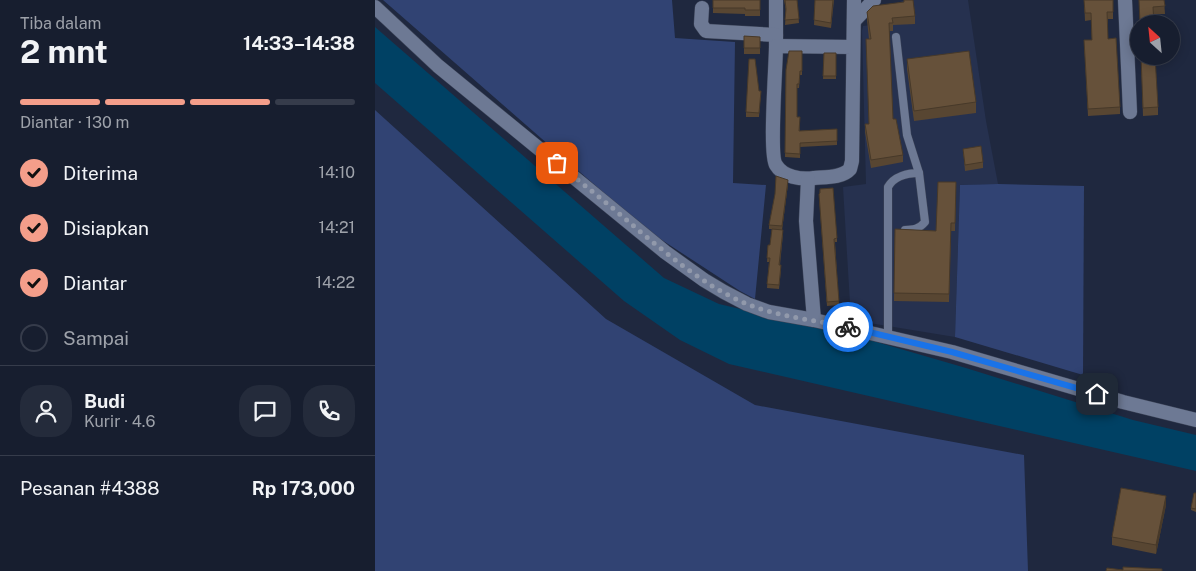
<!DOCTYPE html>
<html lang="id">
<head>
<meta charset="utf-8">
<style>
	:root { --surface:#171e2f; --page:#242b3b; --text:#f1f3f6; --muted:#9ea2aa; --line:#363c4b; --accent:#f49e8a }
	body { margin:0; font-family:"Public Sans",sans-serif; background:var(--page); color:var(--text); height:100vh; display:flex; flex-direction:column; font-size:19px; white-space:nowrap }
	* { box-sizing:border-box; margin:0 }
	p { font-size:16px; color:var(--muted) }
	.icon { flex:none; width:28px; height:28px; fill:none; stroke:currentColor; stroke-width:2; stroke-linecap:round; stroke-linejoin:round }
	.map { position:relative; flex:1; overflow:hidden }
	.details { display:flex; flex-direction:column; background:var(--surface); width:375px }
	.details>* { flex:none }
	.needle { width:32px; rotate:333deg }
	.tools { position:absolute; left:755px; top:15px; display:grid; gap:10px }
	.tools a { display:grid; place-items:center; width:50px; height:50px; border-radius:50%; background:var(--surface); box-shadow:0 2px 12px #0003,0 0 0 1px var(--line); font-size:25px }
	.pin { position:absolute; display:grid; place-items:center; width:42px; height:42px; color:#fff; margin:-21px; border-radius:10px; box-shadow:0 2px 8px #0006 }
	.courier { position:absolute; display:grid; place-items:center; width:50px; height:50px; margin:-25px; border:4px solid #1a73e8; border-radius:50%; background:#fff; color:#222; box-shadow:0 1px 6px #0007 }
	.head em { font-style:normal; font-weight:700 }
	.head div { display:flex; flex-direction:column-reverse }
	.head { display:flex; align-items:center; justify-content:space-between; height:85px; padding:0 20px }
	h1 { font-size:32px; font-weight:700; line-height:38px }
	.bar { display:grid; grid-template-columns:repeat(4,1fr); gap:8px 5px; align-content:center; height:60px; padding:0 20px }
	.bar i { height:6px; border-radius:4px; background:var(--line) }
	.bar .on { background:var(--accent) }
	.bar p { grid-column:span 4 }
	.line { display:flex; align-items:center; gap:12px; padding:0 20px; border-top:1px solid var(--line) }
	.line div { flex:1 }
	.round { display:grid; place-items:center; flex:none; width:52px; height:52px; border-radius:20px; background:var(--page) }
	ol { padding:0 20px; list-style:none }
	li { display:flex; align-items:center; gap:15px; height:55px }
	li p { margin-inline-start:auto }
	li .icon { padding:5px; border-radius:50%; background:var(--accent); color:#111; stroke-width:4 }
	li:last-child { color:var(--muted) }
	li i { width:28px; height:28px; border:2px solid var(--line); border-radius:50% }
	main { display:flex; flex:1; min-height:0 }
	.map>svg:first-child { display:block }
	.built { fill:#26314f }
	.green { fill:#314373 }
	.water { fill:#004164 }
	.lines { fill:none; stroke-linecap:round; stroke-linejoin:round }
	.service-casing { stroke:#3c4458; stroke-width:9 }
	.minor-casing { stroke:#3c4458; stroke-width:15 }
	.service { stroke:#6d7994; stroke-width:8 }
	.minor { stroke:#6d7994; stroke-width:14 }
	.wall { fill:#584632 }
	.shaded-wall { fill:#473929 }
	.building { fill:#66513a; stroke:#473929 }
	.done { stroke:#9199ab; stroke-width:5; stroke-dasharray:0 9 }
	.route { stroke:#1a73e8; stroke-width:6 }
</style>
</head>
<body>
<main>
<section class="details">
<div class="head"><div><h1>2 mnt</h1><p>Tiba dalam</p></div><em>14:33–14:38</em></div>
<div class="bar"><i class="on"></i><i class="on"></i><i class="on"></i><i></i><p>Diantar · 130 m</p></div>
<ol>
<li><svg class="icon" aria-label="check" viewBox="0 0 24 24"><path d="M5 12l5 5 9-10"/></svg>Diterima<p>14:10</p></li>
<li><svg class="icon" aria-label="check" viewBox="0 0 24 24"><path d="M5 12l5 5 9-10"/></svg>Disiapkan<p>14:21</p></li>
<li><svg class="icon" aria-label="check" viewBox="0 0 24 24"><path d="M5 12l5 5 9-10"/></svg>Diantar<p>14:22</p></li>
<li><i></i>Sampai</li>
</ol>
<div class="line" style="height:90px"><a class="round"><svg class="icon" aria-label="person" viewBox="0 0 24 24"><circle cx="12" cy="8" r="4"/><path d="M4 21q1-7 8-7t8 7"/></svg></a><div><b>Budi</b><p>Kurir · 4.6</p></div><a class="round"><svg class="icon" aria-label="chat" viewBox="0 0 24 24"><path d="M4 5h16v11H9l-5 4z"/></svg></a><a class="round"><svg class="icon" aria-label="phone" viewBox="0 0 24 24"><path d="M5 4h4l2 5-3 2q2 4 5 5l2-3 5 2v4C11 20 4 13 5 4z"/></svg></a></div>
<div class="line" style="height:65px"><div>Pesanan #4388</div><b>Rp 173,000</b></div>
</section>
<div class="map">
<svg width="821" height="571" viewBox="0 0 821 571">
	<rect width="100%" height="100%" fill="#1f283f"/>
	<path class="built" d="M531 0H593L611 121 623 184 585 185 580 337 476 320 468 187 491 184 487 31 488 26 504 24 503 9Z"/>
	<g class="green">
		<path d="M8 0H297L300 38 360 42 358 183 391 185 380 299 365 291 270 229Z"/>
		<path d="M0 110 231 319 380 405 649 455 653 571H0Z"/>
		<path d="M623 184 709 186 708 375 580 337 585 185Z"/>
	</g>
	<path class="water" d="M0 27 289 278 344 304 474 334 591 368 758 420 821 435V471L354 364 305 340 249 301 0 83Z"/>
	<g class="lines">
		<defs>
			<g id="service">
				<path d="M530 230C539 230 544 229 550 222L544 173"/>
				<path d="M513 336V187C519 176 533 173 544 173L532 135 521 37"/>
			</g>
			<g id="minor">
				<path d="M401 0V44"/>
				<path d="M750 0 755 112"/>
				<path d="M0 7 63 66 290 252 329 280 349 292 372 304 394 312 439 320 577 352 748 402 821 420"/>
				<path d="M327 8 326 24 331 31 401 35"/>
				<path d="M479 21 499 0"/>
				<path d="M477 47 401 46C401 65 394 155 401 165 408 177 426 180 439 178 450 177 467 178 475 169L477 161 479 0"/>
				<path d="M433 179 431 221 439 320"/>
			</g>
		</defs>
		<use href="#service" class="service-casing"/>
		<use href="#minor" class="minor-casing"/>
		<use href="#service" class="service"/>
		<use href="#minor" class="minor"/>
	</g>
	<g class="wall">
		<path d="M338 0H385V16H370V14L338 13Z"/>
		<path d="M409 0H422L424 23 410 25 411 11Z"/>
		<path d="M440 0H459L456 28 439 25Z"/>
		<path d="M709 0H738V19H733V39L745 107V114L713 116 709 40H717L716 20 710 21Z"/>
		<path d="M764 0H789L790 14H778Z"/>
		<path d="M492 12 540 16V24L518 25V31H514L518 119 528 155V162L496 168 490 132V124H494V39L492 20Z"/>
		<path d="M369 36 385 37V54H369Z"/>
		<path d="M427 51V75H425L424 88H422V117L425 131 462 129V145L425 147V158L410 157 411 70Z"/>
		<path d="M449 53H461V79H448Z"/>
		<path d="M766 56 783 107V115L768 116Z"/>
		<path d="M532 59 601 102V113L539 121 532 69Z"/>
		<path d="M384 91H386L384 117H371V112Z"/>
		<path d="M588 149 608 162V168L590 171Z"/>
		<path d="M581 182 580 231H576L574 302 519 301 520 229 561 231Z"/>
		<path d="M413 184 407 230 408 234 405 265 406 269 404 289 392 288 394 262H392L393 245H395L397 229H394V225Z"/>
		<path d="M445 189 462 238V242H460L464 305 452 306 444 197Z"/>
		<path d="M821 493V512L816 510V508Z"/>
		<path d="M791 505 781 554 737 545V537Z"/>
	</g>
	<g class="shaded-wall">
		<path d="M413 180V184L407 230V226Z"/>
		<path d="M791 496V505L781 554V545Z"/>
	</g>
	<g class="building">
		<path d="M338 0H385V10H370V8H338Z"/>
		<path d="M410 0H422L424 19 410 20 411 9Z"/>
		<path d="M440 0H458L456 23 439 20Z"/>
		<path d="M529 0H538L540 16 517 18 518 23H514L518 119H521L528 155 496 160 490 124H494L491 39H496L492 12 498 6 529 2Z"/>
		<path d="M709 0H738V12H732L733 39 741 38 745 107 713 109 709 40H717L716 13H710Z"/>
		<path d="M764 0H789L790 6 778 7 779 24H765Z"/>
		<path d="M369 36 385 37V48H369Z"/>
		<path d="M414 51H427V71H425L424 84H422V117H425L424 131 462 129V141L425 143V154L410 153 411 70Z"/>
		<path d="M594 51 601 102 539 111 532 59Z"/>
		<path d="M449 53H461V76H448Z"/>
		<path d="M766 56H780L783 107 768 108Z"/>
		<path d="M374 59H380L384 91H386L384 113 371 112Z"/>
		<path d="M606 146 608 162 590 165 588 149Z"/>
		<path d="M401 176 413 180 407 226 394 225 400 194Z"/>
		<path d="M563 182H581L580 223H576L574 294 519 293 520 229 561 231Z"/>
		<path d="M458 188 462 238 459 239 464 301 452 302 444 194 445 193V189Z"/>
		<path d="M397 229 408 230 404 265H406L404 285 392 284 395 258H392L393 245H395Z"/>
		<path d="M746 488 791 496 781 545 737 537Z"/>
		<path d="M819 493H821V509L816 508Z"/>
		<path d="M748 567 787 569V571H731L732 568 748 570Z"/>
	</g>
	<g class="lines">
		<path class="done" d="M182 163C209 185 236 206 262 229 296 257 331 287 372 304 404 317 440 320 473 327"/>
		<path class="route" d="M473 327 577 352 722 394"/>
	</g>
</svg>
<div class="tools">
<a><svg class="needle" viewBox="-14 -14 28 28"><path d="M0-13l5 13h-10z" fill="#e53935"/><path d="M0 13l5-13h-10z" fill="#9ea2aa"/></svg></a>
</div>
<div class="pin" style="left:182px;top:163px;background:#ea580c"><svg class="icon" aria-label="bag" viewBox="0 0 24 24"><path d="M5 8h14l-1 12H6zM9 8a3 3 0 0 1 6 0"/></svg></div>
<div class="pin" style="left:722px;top:394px;background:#1f2937"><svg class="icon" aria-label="home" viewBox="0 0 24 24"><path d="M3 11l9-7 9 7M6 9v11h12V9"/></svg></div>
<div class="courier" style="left:473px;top:327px"><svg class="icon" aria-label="bike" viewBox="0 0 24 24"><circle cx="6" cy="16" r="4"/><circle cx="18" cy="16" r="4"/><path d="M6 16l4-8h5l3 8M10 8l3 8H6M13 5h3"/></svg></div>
</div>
</main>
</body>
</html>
